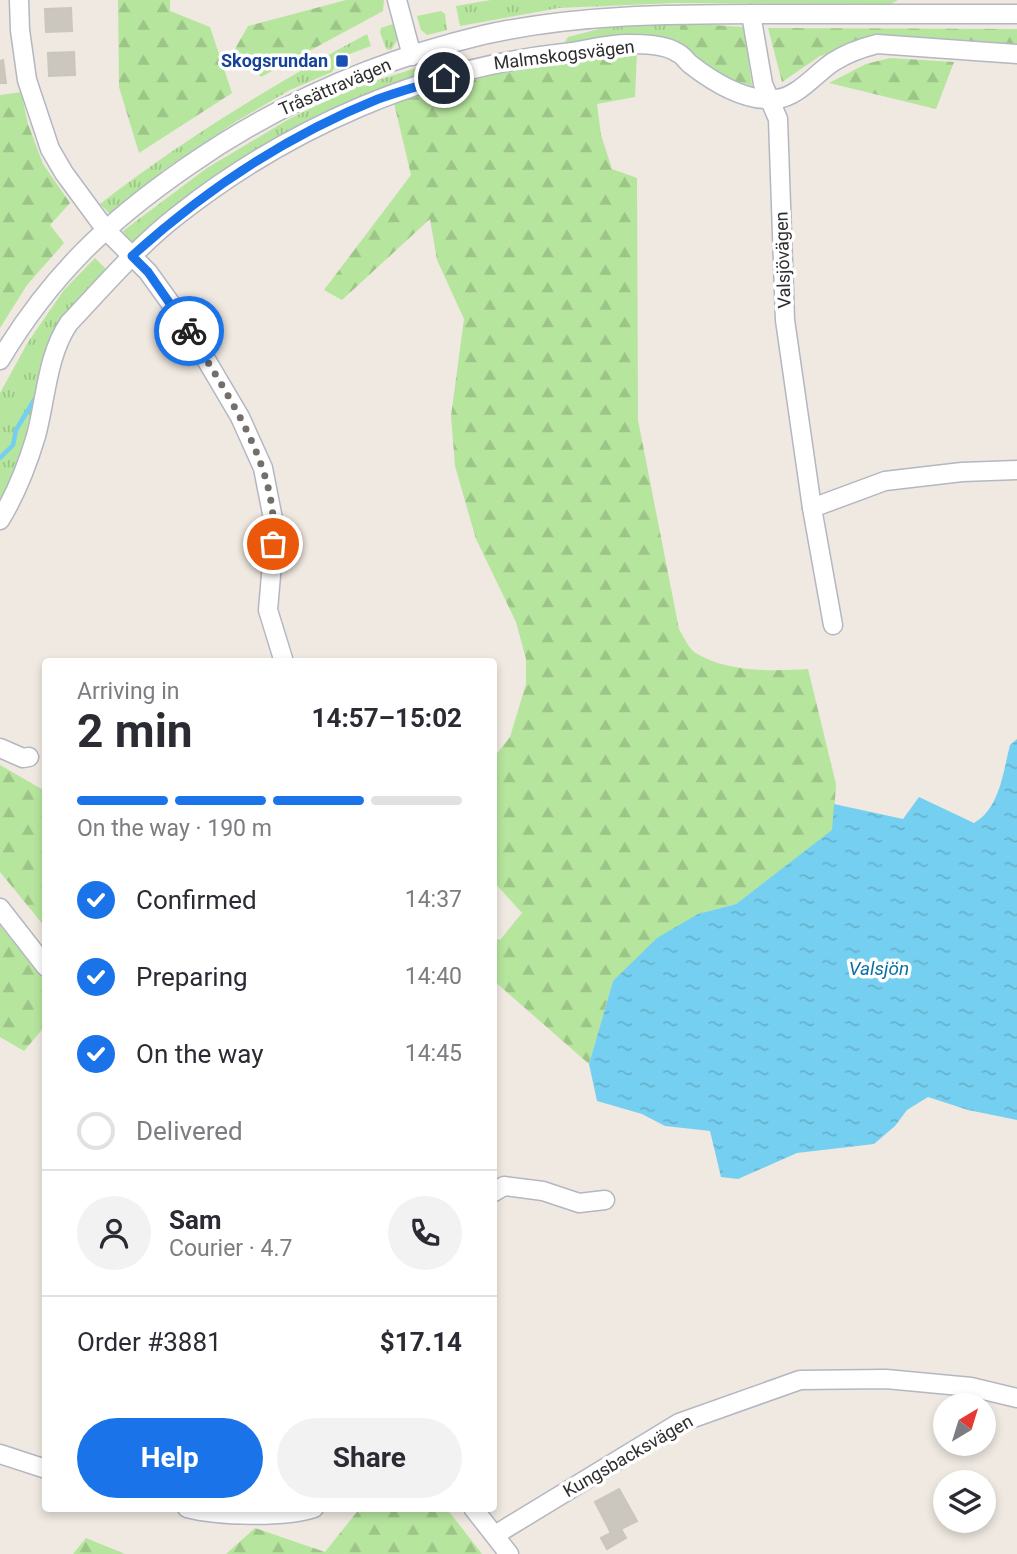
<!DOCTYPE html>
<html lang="en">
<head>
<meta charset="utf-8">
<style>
	:root { --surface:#fff; --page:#f2f2f3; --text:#2b2b33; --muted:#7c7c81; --line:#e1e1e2; --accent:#1a73e8 }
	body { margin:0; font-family:Roboto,sans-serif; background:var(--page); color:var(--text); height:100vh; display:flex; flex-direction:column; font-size:26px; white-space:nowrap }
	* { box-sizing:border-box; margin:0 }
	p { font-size:23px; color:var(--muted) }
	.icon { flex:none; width:38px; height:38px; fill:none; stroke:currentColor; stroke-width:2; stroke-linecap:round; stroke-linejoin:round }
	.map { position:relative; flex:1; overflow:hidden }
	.side { position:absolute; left:42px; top:658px; width:455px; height:854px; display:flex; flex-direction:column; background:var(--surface); border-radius:7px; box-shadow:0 4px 10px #0003 }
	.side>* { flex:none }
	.needle { width:46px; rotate:38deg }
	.buttons { position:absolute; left:933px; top:1393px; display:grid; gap:14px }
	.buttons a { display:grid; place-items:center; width:63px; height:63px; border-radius:50%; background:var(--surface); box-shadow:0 4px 10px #0003; font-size:35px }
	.pin { position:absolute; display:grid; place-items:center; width:60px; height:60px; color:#fff; margin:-30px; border:4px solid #fff; border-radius:50%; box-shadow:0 2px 7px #0007 }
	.courier { position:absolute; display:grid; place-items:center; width:70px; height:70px; margin:-35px; border:5px solid #1a73e8; border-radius:50%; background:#fff; color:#222; box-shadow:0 2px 9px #0007 }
	.head em { font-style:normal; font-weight:700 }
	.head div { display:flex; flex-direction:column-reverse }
	.head { display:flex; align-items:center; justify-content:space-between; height:119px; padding:0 35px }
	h1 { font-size:46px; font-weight:700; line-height:52px }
	.bar { display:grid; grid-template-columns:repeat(4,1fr); gap:10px 7px; align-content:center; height:84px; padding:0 35px }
	.bar i { height:9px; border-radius:5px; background:var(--line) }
	.bar .active { background:var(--accent) }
	.bar p { grid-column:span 4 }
	.line { display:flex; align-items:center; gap:18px; padding:0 35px; border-top:2px solid var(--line) }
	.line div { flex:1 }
	.round { display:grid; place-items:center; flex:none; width:74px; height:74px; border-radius:37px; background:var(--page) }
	ol { padding:0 35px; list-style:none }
	li { display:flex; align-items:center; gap:21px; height:77px }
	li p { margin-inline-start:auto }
	li .icon { padding:7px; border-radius:50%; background:var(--accent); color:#fff; stroke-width:4 }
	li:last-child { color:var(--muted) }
	li i { width:38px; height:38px; border:4px solid var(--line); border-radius:50% }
	.cta { display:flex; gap:14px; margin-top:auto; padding:14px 35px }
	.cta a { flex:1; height:80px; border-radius:42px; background:var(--accent); color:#fff; font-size:28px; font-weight:700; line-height:80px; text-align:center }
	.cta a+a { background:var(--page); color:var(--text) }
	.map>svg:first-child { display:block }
	.grass { fill:url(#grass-tufts) }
	.forest { fill:url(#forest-firs) }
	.water { fill:url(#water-ripples) }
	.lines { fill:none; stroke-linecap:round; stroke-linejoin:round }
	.stream { stroke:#75cff0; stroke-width:4.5 }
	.building { fill:#cbc7bf; stroke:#cbc5ba; stroke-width:2 }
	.minor-casing { stroke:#b4b7c1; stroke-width:21 }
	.minor { stroke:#fff; stroke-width:18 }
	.done { stroke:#726f6d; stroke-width:7; stroke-dasharray:0 12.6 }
	.route { stroke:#1a73e8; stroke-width:9 }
	.transit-dot { fill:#1a4fb4; stroke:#fff; stroke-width:2.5 }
	.labels { text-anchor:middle; stroke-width:7; stroke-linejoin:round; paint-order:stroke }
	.street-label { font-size:18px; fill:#2e2e2e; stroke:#fff }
	.transit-label { font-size:18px; font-weight:bold; fill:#164399; stroke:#fff; text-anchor:end }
	.water-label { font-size:19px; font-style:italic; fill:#0d6fa3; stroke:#fff }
</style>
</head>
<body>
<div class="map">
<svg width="1017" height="1554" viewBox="0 0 1017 1554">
	<defs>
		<pattern id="grass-tufts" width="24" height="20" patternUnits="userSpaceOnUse" patternTransform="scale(1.75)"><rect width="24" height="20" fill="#b6e59e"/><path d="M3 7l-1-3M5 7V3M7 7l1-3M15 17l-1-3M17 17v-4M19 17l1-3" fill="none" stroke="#9dc588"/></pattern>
		<pattern id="forest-firs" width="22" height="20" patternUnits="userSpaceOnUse" patternTransform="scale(1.75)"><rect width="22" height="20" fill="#b6e59e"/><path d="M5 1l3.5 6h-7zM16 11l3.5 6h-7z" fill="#9dc588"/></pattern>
		<pattern id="water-ripples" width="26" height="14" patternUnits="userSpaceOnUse" patternTransform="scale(1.75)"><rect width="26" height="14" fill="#75cff0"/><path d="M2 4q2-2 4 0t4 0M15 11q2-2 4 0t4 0" fill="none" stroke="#66b2ce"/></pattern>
	</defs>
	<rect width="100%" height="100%" fill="#efe9e1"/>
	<g class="grass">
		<path d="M491 0H898L891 4 674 3 559 8 460 26 456 6Z"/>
		<path d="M441 11 445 14 447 30 427 35 421 30 417 16Z"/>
		<path d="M399 22C401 33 398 40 391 50L386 49 380 32 381 28Z"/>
		<path d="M681 23 676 44 563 45 568 37 603 28Z"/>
		<path d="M367 34 371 46 339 58 332 72 290 90 237 121 162 171 149 186 114 213 110 214 100 204C184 139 274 84 367 34Z"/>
		<path d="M542 47 540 52 361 100 140 240 132 243 123 231 207 168 289 119 352 88 455 56 457 61Z"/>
		<path d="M95 258 109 272 65 318 36 420 0 509V393L28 342 64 290Z"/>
	</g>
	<g class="forest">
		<path d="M118 0H170V11L210 27 232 93 139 153 119 87Z"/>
		<path d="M346 0H384L383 11 261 77 235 49 248 26Z"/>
		<path d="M681 23 744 27 752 86 723 77 676 44Z"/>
		<path d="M768 28 1017 29V49L877 41 820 56 782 82Z"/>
		<path d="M615 50 637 52 635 97 597 104 601 135 612 169 637 178 638 420 679 629C683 636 688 647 694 652 727 673 772 671 808 669L836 784 833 830 736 904 698 914 613 981 589 1064 494 981V938L500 940 522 913 494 882V757L510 737 526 684V659L516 622 476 539 455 466 451 416 464 319 437 260 430 219 342 300 324 290 411 175 394 103 508 70Z"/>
		<path d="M890 58 954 62 936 109 829 83 866 64Z"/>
		<path d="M21 92 28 124 43 164 70 203 50 225 64 243 27 285 0 328V95Z"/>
		<path d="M0 765 45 791V927L0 872Z"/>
		<path d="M0 925 45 980V1026L24 1051 0 1037Z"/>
		<path d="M360 1508 447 1509 482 1554H226L255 1528 325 1552Z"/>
		<path d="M86 1538 125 1554H73Z"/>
	</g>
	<path class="water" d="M1017 739V1120L968 1110 928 1097 907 1110 895 1126 874 1144 797 1153 738 1179 721 1177 710 1131 665 1126 642 1114 597 1101 589 1064 613 981 657 938 698 914 736 904 832 830 834 804 903 819 919 797 974 823C1000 808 1003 772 1010 745Z"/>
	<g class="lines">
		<path class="stream" d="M0 458 13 445 16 430 34 400"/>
	</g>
	<g class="building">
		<path d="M71 8 72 31 46 32 45 9Z"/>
		<path d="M74 52 75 75 49 76 48 53Z"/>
		<path d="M3 60 6 83H0V61Z"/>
		<path d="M619 1489 637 1521 621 1529 626 1538 607 1549 601 1538 611 1533 595 1502Z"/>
	</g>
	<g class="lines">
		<defs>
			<g id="minor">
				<path d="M19 0 20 30 27 80 50 149 64 173 106 230 148 272 184 322 240 417 263 468 275 529 268 610 284 662"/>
				<path d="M397 0 412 56"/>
				<path d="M751 14 763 84 778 119 785 320 812 508 833 625"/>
				<path d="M0 360C51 275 107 222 188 166 277 104 378 60 483 35 576 14 672 14 767 14 850 14 934 14 1017 14"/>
				<path d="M812 508 885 481 962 472 1017 470"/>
				<path d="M0 520C16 494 27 466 36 436 46 399 47 355 69 323 104 286 138 246 178 215 288 128 425 68 564 53 584 51 607 44 627 44 642 44 665 44 678 53 683 55 686 61 690 64 713 82 745 102 776 99 798 97 815 74 833 62 847 53 861 48 877 44L1017 54"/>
				<path d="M0 748 23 758 29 757"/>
				<path d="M0 908 46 967"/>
				<path d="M494 1192 504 1186 543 1191 579 1203 605 1200"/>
				<path d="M0 1454 46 1469"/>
				<path d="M187 1508C218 1516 284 1518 314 1508"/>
				<path d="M473 1508 509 1554"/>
				<path d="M495 1535 679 1423 800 1380 886 1379 971 1387 1017 1398"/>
			</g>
		</defs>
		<use href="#minor" class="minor-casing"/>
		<use href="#minor" class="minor"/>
	</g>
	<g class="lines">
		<path class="done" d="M189 331C226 393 280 468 273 544"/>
		<path class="route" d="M189 331 148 272 132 256C205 190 286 136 378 99 400 91 423 85 444 78"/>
	</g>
	<rect class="transit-dot" x="335" y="54" width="14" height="14" rx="3.5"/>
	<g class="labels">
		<g class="street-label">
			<text transform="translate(564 55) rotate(-7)" y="6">Malmskogsvägen</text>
			<text transform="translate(335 87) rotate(-23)" y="6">Tråsättravägen</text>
			<text transform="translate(783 260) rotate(-92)" y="6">Valsjövägen</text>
			<text transform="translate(628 1456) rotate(-30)" y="6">Kungsbacksvägen</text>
		</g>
		<g class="transit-label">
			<text x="328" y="67">Skogsrundan</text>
		</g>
		<g class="water-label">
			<text x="879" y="975">Valsjön</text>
		</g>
	</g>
</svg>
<div class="buttons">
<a><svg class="needle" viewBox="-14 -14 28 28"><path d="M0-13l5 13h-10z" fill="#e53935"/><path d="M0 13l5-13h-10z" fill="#7c7c81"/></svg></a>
<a><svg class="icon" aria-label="layers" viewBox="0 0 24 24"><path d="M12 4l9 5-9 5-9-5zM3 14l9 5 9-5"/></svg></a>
</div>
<div class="pin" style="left:273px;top:544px;background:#ea580c"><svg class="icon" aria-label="bag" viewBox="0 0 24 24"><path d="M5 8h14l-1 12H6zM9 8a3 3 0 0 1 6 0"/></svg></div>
<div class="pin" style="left:444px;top:78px;background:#1f2937"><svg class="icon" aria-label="home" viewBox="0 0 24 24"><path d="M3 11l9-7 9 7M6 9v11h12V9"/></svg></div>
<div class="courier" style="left:189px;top:331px"><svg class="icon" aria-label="bike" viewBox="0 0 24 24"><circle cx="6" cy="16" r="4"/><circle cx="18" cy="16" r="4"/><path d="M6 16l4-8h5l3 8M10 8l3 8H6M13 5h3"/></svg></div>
<section class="side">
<div class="head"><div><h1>2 min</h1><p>Arriving in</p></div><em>14:57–15:02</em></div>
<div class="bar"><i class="active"></i><i class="active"></i><i class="active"></i><i></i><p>On the way · 190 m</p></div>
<ol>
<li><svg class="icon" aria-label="check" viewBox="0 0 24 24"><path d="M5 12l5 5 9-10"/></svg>Confirmed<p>14:37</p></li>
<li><svg class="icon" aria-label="check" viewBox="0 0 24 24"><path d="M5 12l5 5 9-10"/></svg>Preparing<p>14:40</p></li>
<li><svg class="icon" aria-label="check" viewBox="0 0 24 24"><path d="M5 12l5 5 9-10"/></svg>On the way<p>14:45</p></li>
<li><i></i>Delivered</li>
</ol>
<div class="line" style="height:126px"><a class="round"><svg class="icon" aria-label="person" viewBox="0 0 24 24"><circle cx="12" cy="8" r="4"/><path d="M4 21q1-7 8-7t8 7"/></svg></a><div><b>Sam</b><p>Courier · 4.7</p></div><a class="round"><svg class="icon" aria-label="phone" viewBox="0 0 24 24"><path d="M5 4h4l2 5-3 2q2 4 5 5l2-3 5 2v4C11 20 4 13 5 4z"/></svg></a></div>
<div class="line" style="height:91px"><div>Order #3881</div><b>$17.14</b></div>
<div class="cta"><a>Help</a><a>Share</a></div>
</section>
</div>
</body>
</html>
